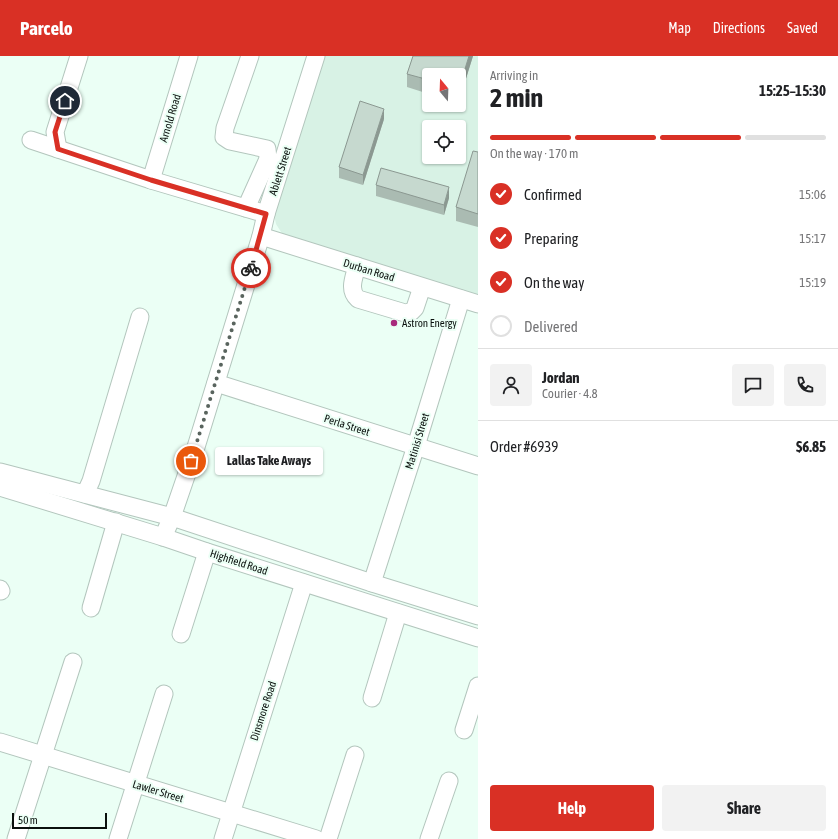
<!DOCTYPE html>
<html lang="en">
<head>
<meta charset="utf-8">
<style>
	:root { --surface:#fff; --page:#f2f2f2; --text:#202124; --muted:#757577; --line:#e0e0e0; --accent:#d93025 }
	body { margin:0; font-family:"Asap Condensed",sans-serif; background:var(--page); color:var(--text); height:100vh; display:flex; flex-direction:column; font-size:15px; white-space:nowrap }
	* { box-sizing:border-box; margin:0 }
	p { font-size:13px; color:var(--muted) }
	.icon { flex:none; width:22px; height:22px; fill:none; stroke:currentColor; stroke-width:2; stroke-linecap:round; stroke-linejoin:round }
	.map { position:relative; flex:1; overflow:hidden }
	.details { display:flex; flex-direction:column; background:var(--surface); width:360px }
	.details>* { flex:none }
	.needle { width:26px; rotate:341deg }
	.fabs { position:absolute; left:422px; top:12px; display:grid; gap:8px }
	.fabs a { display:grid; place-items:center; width:44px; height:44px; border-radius:4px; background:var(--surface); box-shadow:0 1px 3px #0004; font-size:20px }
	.scale { position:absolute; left:12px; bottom:10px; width:95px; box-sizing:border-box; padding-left:4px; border:2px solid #0a100d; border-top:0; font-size:11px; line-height:14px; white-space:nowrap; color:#0a100d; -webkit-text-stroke:3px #ebfff5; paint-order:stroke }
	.pin { position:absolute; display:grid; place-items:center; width:34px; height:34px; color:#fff; margin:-17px; border:2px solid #fff; border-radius:50%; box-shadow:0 1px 4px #0007 }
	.courier { position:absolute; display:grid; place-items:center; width:40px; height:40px; margin:-20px; border:3px solid #d93025; border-radius:50%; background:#fff; color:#222; box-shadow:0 1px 5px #0007 }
	.bubble { position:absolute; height:28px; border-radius:4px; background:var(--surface); box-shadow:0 1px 3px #0004; font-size:13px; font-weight:700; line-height:28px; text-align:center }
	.overview em { font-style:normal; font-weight:700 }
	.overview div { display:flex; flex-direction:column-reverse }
	.overview { display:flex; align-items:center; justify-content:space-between; height:68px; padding:0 12px }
	h1 { font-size:26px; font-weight:700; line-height:30px }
	.bar { display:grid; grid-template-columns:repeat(4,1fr); gap:6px 4px; align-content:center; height:48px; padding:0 12px }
	.bar i { height:5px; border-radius:3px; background:var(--line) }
	.bar .current { background:var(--accent) }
	.bar p { grid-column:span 4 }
	.line { display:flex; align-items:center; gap:10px; padding:0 12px; border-top:1px solid var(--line) }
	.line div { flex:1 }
	.round { display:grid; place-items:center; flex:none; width:42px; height:42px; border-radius:4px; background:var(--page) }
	ol { padding:0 12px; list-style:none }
	li { display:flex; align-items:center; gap:12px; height:44px }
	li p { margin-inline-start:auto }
	li .icon { padding:4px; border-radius:50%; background:var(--accent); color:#fff; stroke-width:4 }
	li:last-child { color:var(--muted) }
	li i { width:22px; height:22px; border:2px solid var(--line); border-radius:50% }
	.action { display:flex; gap:8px; margin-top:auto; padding:8px 12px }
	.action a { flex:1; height:46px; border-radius:4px; background:var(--accent); color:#fff; font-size:16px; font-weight:700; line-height:46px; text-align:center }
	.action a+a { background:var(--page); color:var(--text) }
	header { display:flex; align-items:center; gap:24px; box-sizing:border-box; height:56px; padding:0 20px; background:var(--accent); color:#fff }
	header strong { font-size:19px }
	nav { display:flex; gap:22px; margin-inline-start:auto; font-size:14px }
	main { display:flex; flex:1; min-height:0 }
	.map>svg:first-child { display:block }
	.built { fill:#d8f2e5; fill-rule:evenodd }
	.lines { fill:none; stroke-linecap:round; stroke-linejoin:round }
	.minor-casing { stroke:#b3c6bd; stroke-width:19 }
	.minor { stroke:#fff; stroke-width:17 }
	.wall { fill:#aabbb2 }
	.shaded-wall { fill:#8b9891 }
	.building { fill:#c6d9cf; stroke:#8b9891 }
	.done { stroke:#59645e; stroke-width:4; stroke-dasharray:0 7.2 }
	.route { stroke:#d93025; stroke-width:5 }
	.poi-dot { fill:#a82a7c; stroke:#ebfff5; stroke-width:1.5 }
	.labels { text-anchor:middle; stroke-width:4; stroke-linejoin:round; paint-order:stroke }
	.street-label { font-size:11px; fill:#0a100d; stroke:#ebfff5 }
	.poi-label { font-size:11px; fill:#0a100d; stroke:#ebfff5; text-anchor:start }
</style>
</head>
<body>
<header>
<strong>Parcelo</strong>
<nav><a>Map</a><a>Directions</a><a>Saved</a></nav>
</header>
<main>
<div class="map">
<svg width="478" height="783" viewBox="0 0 478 783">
	<rect width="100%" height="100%" fill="#ebfff5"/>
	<path class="built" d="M323 0H478V239L283 179 276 168 273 154ZM429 19H459V49H429ZM429 71H459V101H429Z"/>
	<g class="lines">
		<defs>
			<g id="minor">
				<path d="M31 84 151 124 266 158"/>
				<path d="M58 93 55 76 79 0"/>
				<path d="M151 124 189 0"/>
				<path d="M246 152 268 103 267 93 230 85 224 81 225 72 250 0"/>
				<path d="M261 180 478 248"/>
				<path d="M357 210C354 222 348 234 358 243L405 257 411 256 415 252 422 231"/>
				<path d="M216 327 478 410"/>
				<path d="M0 416 172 461 372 527 478 560"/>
				<path d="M0 431 163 481 207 496 478 582"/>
				<path d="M85 438 91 425 140 261"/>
				<path d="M163 481 172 461 196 391 261 180 266 158 316 0"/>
				<path d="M372 527 416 390 461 243"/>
				<path d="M0 533 1 535"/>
				<path d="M91 552 116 466"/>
				<path d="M181 578 207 496"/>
				<path d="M372 642 398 557"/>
				<path d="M464 674 478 630"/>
				<path d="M0 686 316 783"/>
				<path d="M16 783 73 606"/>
				<path d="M118 783 164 638"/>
				<path d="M223 783 304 527"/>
				<path d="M328 783 355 699"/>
				<path d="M429 783 449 725"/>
			</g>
		</defs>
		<use href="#minor" class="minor-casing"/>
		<use href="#minor" class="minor"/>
	</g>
	<g class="wall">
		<path d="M413 0H473L459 45V19H429V38L407 31V18Z"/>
		<path d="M384 63 363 129 339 122V111Z"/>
		<path d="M478 96V171L456 165V151Z"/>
		<path d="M376 129 449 142 444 159 376 140Z"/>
	</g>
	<g class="shaded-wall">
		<path d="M469 0H473L459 45V32Z"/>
		<path d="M384 53V63L363 129V119Z"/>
		<path d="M449 131V142L444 159V149Z"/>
	</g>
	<g class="building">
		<path d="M413 0H469L459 32V19H429V24L407 18Z"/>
		<path d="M360 45 384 53 363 119 339 111Z"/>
		<path d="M473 95 478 96V158L456 151Z"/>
		<path d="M381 112 449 131 444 149 376 129Z"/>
	</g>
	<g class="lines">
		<path class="done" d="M191 405 251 212"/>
		<path class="route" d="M65 45 55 76 58 93 151 124 266 158 251 212"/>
	</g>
	<circle class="poi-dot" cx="394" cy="267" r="4"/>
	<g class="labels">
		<g class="street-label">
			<text transform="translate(170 62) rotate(-73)" y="4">Arnold Road</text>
			<text transform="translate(280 115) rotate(-72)" y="4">Ablett Street</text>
			<text transform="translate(369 214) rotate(17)" y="4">Durban Road</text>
			<text transform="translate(347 369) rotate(18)" y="4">Perla Street</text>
			<text transform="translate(417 385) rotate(-73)" y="4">Matinisi Street</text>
			<text transform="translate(239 506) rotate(18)" y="4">Highfield Road</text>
			<text transform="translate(263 655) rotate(-72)" y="4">Dinsmore Road</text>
			<text transform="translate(158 735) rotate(17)" y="4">Lawler Street</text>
		</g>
		<g class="poi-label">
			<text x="402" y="271">Astron Energy</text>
		</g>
	</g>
</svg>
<div class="fabs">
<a><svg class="needle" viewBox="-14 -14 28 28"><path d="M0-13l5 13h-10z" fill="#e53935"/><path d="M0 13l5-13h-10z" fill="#757577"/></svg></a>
<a><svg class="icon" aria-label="locate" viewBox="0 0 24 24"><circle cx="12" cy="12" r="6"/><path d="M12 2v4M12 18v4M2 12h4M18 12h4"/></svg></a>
</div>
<div class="scale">50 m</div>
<div class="pin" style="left:191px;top:405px;background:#ea580c"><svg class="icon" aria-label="bag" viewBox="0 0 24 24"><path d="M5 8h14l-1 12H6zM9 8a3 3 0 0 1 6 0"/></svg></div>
<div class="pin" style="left:65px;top:45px;background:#1f2937"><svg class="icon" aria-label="home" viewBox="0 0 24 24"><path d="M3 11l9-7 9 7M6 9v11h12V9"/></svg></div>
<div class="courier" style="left:251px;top:212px"><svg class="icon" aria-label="bike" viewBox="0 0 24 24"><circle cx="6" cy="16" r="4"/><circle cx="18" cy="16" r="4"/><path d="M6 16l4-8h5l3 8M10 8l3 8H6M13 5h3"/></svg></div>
<div class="bubble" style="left:215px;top:391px;width:108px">Lallas Take Aways</div>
</div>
<section class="details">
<div class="overview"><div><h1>2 min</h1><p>Arriving in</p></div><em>15:25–15:30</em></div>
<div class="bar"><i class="current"></i><i class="current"></i><i class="current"></i><i></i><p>On the way · 170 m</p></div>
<ol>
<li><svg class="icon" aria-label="check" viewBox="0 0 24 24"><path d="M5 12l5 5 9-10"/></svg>Confirmed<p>15:06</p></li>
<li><svg class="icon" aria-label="check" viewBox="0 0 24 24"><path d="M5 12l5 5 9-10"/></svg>Preparing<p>15:17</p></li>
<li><svg class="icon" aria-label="check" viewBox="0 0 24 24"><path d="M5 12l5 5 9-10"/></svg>On the way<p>15:19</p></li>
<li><i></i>Delivered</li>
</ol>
<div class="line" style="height:72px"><a class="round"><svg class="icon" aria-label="person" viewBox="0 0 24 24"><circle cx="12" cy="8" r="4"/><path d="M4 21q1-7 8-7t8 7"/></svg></a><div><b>Jordan</b><p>Courier · 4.8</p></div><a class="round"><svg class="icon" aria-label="chat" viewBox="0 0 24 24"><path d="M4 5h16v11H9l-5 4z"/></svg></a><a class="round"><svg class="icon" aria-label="phone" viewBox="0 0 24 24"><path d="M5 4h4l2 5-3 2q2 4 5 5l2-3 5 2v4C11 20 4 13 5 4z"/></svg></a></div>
<div class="line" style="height:52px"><div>Order #6939</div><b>$6.85</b></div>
<div class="action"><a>Help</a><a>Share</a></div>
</section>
</main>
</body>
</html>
